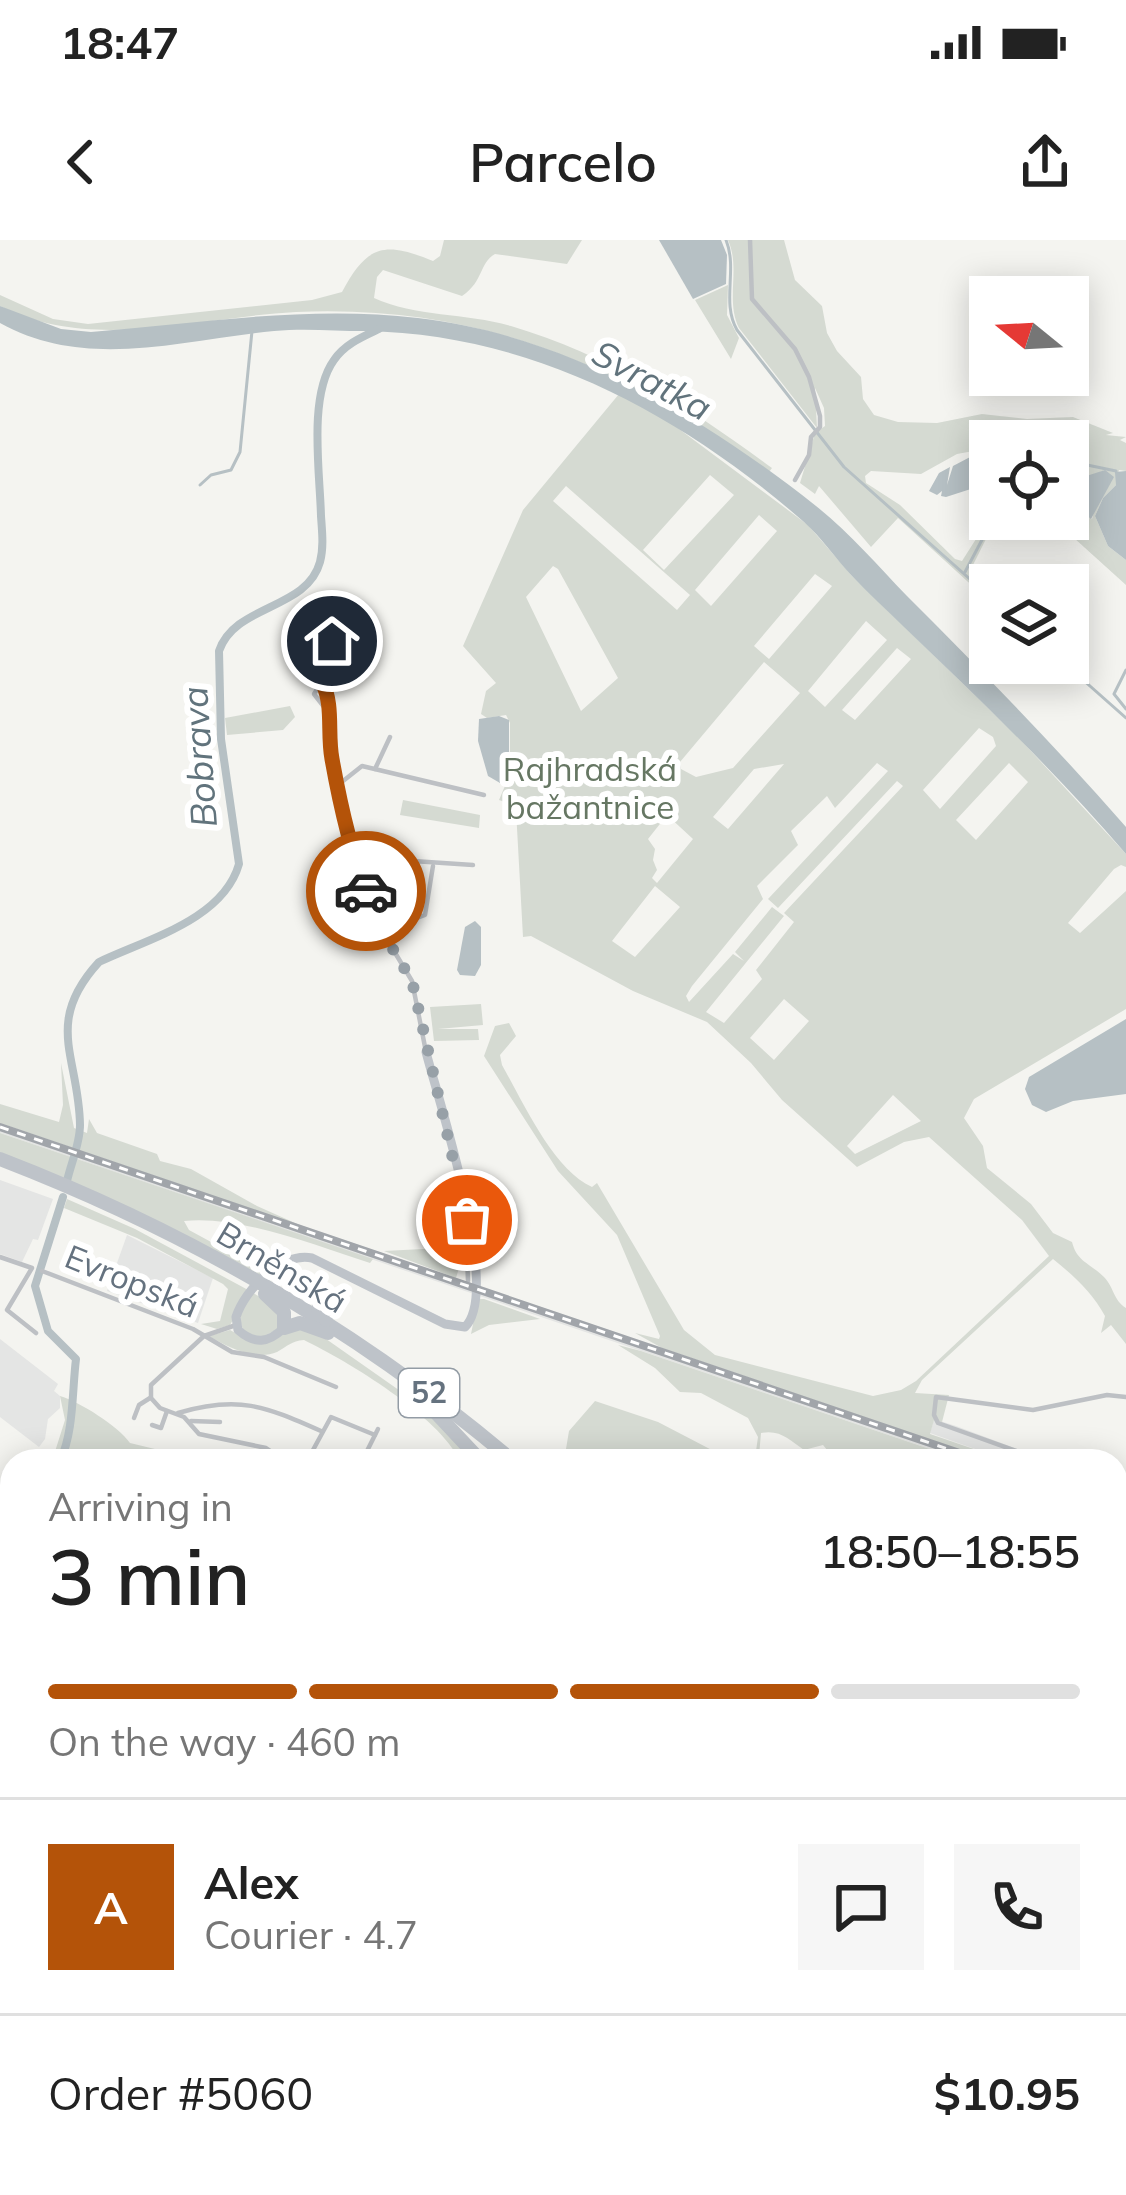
<!DOCTYPE html>
<html lang="en">
<head>
<meta charset="utf-8">
<style>
	:root { --surface:#fff; --page:#f6f6f6; --text:#222; --muted:#767676; --line:#e0e0e0; --accent:#b45309 }
	body { margin:0; font-family:Mulish,sans-serif; background:var(--page); color:var(--text); height:100vh; display:flex; flex-direction:column; font-size:45px; white-space:nowrap }
	* { box-sizing:border-box; margin:0 }
	p { font-size:39px; color:var(--muted) }
	.icon { flex:none; width:66px; height:66px; fill:none; stroke:currentColor; stroke-width:2; stroke-linecap:round; stroke-linejoin:round }
	.map { position:relative; flex:1; overflow:hidden }
	.drawer { position:absolute; left:0px; top:1209px; width:1128px; height:747px; display:flex; flex-direction:column; background:var(--surface); border-radius:36px 36px 0 0; box-shadow:0 6px 30px #0003 }
	.drawer>* { flex:none }
	.needle { width:78px; rotate:288deg }
	.controls { position:absolute; left:969px; top:36px; display:grid; gap:24px }
	.controls a { display:grid; place-items:center; width:120px; height:120px; border-radius:0px; background:var(--surface); box-shadow:0 6px 30px #0003; font-size:60px }
	.pin { position:absolute; display:grid; place-items:center; width:102px; height:102px; color:#fff; margin:-51px; border:6px solid #fff; border-radius:50%; box-shadow:0 3px 12px #0007 }
	.courier { position:absolute; display:grid; place-items:center; width:120px; height:120px; margin:-60px; border:9px solid #b45309; border-radius:50%; background:#fff; color:#222; box-shadow:0 3px 15px #0007 }
	.headline em { font-style:normal; font-weight:600 }
	.headline div { display:flex; flex-direction:column-reverse }
	.headline { display:flex; align-items:center; justify-content:space-between; height:204px; padding:0 48px }
	h1 { font-size:78px; font-weight:600; line-height:90px }
	.bar { display:grid; grid-template-columns:repeat(4,1fr); gap:18px 12px; align-content:center; height:144px; padding:0 48px }
	.bar i { height:15px; border-radius:9px; background:var(--line) }
	.bar .current { background:var(--accent) }
	.bar p { grid-column:span 4 }
	.line { display:flex; align-items:center; gap:30px; padding:0 48px; border-top:3px solid var(--line) }
	.line div { flex:1 }
	.round { display:grid; place-items:center; flex:none; width:126px; height:126px; border-radius:0px; background:var(--page) }
	.status { display:flex; justify-content:space-between; align-items:center; height:84px; padding:0 60px; background:var(--surface); direction:ltr }
	.status svg { height:33px; fill:currentColor }
	header { display:flex; justify-content:space-between; align-items:center; height:156px; padding:0 48px; background:var(--surface); font-size:54px; font-weight:600 }
	.map>svg:first-child { display:block }
	.built { fill:#e4e5e4 }
	.green { fill:#d5dad2; fill-rule:evenodd }
	.water { fill:#b6c0c4 }
	.lines { fill:none; stroke-linecap:round; stroke-linejoin:round }
	.stream { stroke:#b6c0c4; stroke-width:3 }
	.river { stroke:#b6c0c4; stroke-width:8 }
	.street { stroke:#bdc0c4; stroke-width:4.5 }
	.secondary { stroke:#bec3c9; stroke-width:9 }
	.highway { stroke:#bec3c9; stroke-width:14 }
	.rail-casing { stroke:#a1a5aa; stroke-width:8 }
	.rail { stroke:#fff; stroke-width:3; stroke-dasharray:9; stroke-linecap:butt }
	.done { stroke:#97a0a7; stroke-width:12; stroke-dasharray:0 21.6 }
	.route { stroke:#b45309; stroke-width:15 }
	.labels { text-anchor:middle; stroke-width:12; stroke-linejoin:round; paint-order:stroke }
	.shield { fill:#fff; stroke:#939ca5; stroke-width:3 }
	.shield-label { font-size:30px; font-weight:bold; fill:#65727f }
	.park-label { font-size:33px; fill:#667763; stroke:#fff }
	.street-label { font-size:33px; fill:#65727f; stroke:#fff }
	.water-label { font-size:36px; font-style:italic; fill:#61737c; stroke:#fff }
</style>
</head>
<body>
<div class="status"><b>18:47</b><svg viewBox="0 0 49 12"><path d="M0 12V9h3v3zM5 12V6h3v6zM10 12V3h3v9zM15 12V0h3v12zM26 1h20v11H26zM47 4h2v5h-2z"/></svg></div>
<header><svg class="icon" aria-label="back" viewBox="0 0 24 24"><path d="M15 5l-7 7 7 7"/></svg>Parcelo<svg class="icon" aria-label="share" viewBox="0 0 24 24"><path d="M12 15V3M7 8l5-5 5 5M5 13v7h14v-7"/></svg></header>
<div class="map">
<svg width="1126" height="1955" viewBox="0 0 1126 1955">
	<rect width="100%" height="100%" fill="#f4f4f0"/>
	<g class="built">
		<path d="M0 883 993 1221H965L0 893Z"/>
		<path d="M0 940 53 959 38 1000 33 999 22 1022 0 1014Z"/>
		<path d="M127 995 213 1038 198 1083 107 1051Z"/>
		<path d="M0 1099 58 1144 54 1151 60 1156V1168L48 1179 45 1199 39 1207 0 1177Z"/>
		<path d="M934 1179 956 1186 1049 1221H1009L930 1193Z"/>
		<path d="M1126 1885V1955H1067L1066 1944H1116V1893Z"/>
	</g>
	<g class="green">
		<path d="M444 0H582L567 24 495 14C479 23 484 41 462 56L383 30 377 37 374 58C415 77 467 73 511 86 611 116 689 167 772 228L769 232C621 126 482 64 296 72 197 77 92 113 0 66V55L53 79 88 84 312 60 342 52C367 5 384 1 433 21L440 16Z"/>
		<path d="M728 0H784L795 40 822 66 827 93 837 111 861 137 863 159 874 175 898 182 937 183 982 174 1027 179 1073 177 1113 193 1106 195 1126 197 1120 200 1126 203V231L1119 230 1116 245 1103 258 1095 276 1108 306 1126 320V345L1053 279H1068V201H990V208L957 214 921 234 871 231 865 236 866 243 900 265 955 319 962 321 990 277 996 279 970 331 990 351V362L898 278 871 307 819 246 815 254 800 243 815 193 825 186 824 168 815 148 817 188 739 88C725 59 741 29 728 0ZM1105 230 1092 279 1076 266 1073 244Z"/>
		<path d="M728 45 727 75 739 98 731 119 695 60Z"/>
		<path d="M619 154 671 183 808 285 852 336 1019 498 1126 614V627L1121 625 1114 629 1068 683 1080 693 1126 651V769L974 859 964 878 983 906 987 928 1031 964 1053 993 1072 1002C1077 1022 1090 1023 1104 1037 1114 1047 1113 1060 1126 1068V1104L1111 1085 1101 1093 1105 1076C1092 1052 1074 1036 1053 1019L922 1140 915 1153 949 1155 942 1182 934 1180 930 1194 1009 1221H993L662 1108 635 1093 659 1099 660 1096 617 995 558 931 484 816 495 786 509 783 516 796 500 815 502 825C522 860 553 930 592 947L597 943 684 1090 715 1115 873 1156 901 1150 916 1141 1049 1016 1022 980 929 897 904 902 857 927 782 860 751 823 707 782 633 751 531 696 523 697 516 570 511 564 499 560 510 534V483L506 475 487 478 481 474 486 451 496 443 463 406 523 270ZM710 235 734 255 664 330 643 310ZM566 246 690 355 677 370 553 261ZM759 275 777 291 711 366 695 350ZM553 326 558 329 618 438 581 471 526 357ZM815 334 832 346 769 419 754 406ZM866 381 887 400 825 467 808 451ZM897 408 911 419 855 480 842 470ZM764 422 800 453 733 528 696 537 681 529 680 522ZM979 488 993 497 996 506 940 569 923 550ZM877 523 888 531 768 659 778 668 897 541 903 546 784 673 794 682 756 730 762 739 724 783 706 772 784 676 772 667 735 712 744 721 733 714 689 762 686 756 692 746 763 659 757 646 798 605 791 591 827 556 835 568ZM1009 523 1028 542 976 600 956 580ZM784 524 728 589 713 577 754 529ZM667 575 693 599 657 643 652 638 657 630 653 620 655 609 648 599ZM655 646 680 667 635 717 612 701ZM784 759 809 781 774 820 750 798ZM893 855 921 881 855 914 847 906Z"/>
		<path d="M290 466 295 477 283 490 227 495 225 478Z"/>
		<path d="M403 560 480 575 479 588 400 575Z"/>
		<path d="M481 764 483 785 438 789H478L479 800 434 801 430 767Z"/>
		<path d="M61 823 74 888 87 893 89 879 97 893 157 914 160 921 191 929 257 966 304 987 0 883V864L59 882 63 865Z"/>
		<path d="M0 893 373 1019 370 1023C317 1006 240 975 184 981L189 990 246 1021 270 1028 260 1036 0 915Z"/>
		<path d="M67 959 135 989 250 1051 230 1085 217 1089 201 1084 220 1081 228 1049 223 1044 137 998 64 968Z"/>
		<path d="M468 1006 469 1029 459 1028 456 1038 384 1011 442 1008 443 1017 447 1018 451 1007Z"/>
		<path d="M253 1053 279 1068 282 1087 260 1098 244 1092C236 1075 242 1066 253 1053Z"/>
		<path d="M478 1059H484L540 1079 489 1085 471 1094Z"/>
		<path d="M309 1087 443 1181 477 1221H460C439 1176 349 1122 304 1100 291 1101 288 1106 277 1112 256 1121 227 1107 209 1096L230 1090 248 1100 288 1089Z"/>
		<path d="M618 1105 641 1111 965 1221H930L892 1211 885 1221H836L823 1205 804 1210C790 1200 780 1189 761 1193L759 1216C739 1226 707 1223 688 1215L684 1221H564L569 1191 595 1161 658 1182 731 1220 746 1219 756 1211 758 1197 748 1178 701 1153 680 1152 655 1128Z"/>
		<path d="M60 1156C80 1162 118 1186 130 1203L188 1217 186 1221H52L65 1180Z"/>
		<path d="M12 1250V1675L0 1698V1256Z"/>
	</g>
	<g class="water">
		<path d="M659 0H721L727 15 726 44 693 59Z"/>
		<path d="M0 66 61 89 91 92C201 83 309 65 418 78 566 95 701 175 816 266 849 292 878 326 907 356 982 431 1056 507 1126 587V614C1057 533 980 460 904 387 887 370 869 354 852 336 836 319 822 298 804 282 680 174 533 94 365 91 335 91 304 88 274 91 181 100 86 131 0 83Z"/>
		<path d="M990 213V247H977L946 257 941 256 942 251 937 255 929 251 939 233 950 227 947 245 953 226 972 216Z"/>
		<path d="M1105 230 1114 237 1091 279 1076 266 1072 245 1077 239Z"/>
		<path d="M1126 231V320L1108 306 1095 276 1103 258 1116 245 1115 232Z"/>
		<path d="M499 476 509 480V538L500 543 488 536 478 501 479 479Z"/>
		<path d="M475 681 481 687V725L475 736 460 735 457 730 465 687Z"/>
		<path d="M1126 779V854L1073 861 1046 872 1032 865 1025 849 1029 837Z"/>
	</g>
	<g class="lines">
		<g class="stream">
			<path d="M726 0C738 30 721 62 737 90L844 227 990 357"/>
			<path d="M1068 221 1116 231"/>
			<path d="M200 245 211 235 231 230 240 212 252 91"/>
			<path d="M965 332 993 279"/>
			<path d="M1064 423 1126 478"/>
			<path d="M1126 430 1114 454 1126 469"/>
		</g>
		<g class="river">
			<path d="M67 941C71 923 80 904 80 885 79 817 43 783 99 722 147 699 223 680 239 624L221 499 219 411C235 364 307 370 320 322 324 307 322 291 321 276 320 233 308 156 334 120 345 104 362 97 379 89"/>
			<path d="M60 1221C74 1192 72 1151 76 1119L48 1091 35 1046 63 957"/>
			<path d="M0 1265 12 1258"/>
		</g>
		<g class="street">
			<path d="M750 0 752 59 795 109 809 137 820 176V187L811 197 809 215 795 240"/>
			<path d="M322 440 329 457 332 519 353 617 382 691 412 741 426 812"/>
			<path d="M328 472 314 454 335 422 332 401"/>
			<path d="M375 529 390 497"/>
			<path d="M338 545 362 526 484 555"/>
			<path d="M353 617 473 625"/>
			<path d="M382 691 425 675 433 626"/>
			<path d="M466 989 468 1041"/>
			<path d="M0 1017 32 1028 7 1070 36 1093"/>
			<path d="M42 1031 193 1089 232 1112 264 1117 336 1147"/>
			<path d="M236 1085 204 1096 151 1145V1158L160 1168 184 1177 199 1194 266 1208 285 1221"/>
			<path d="M178 1173C238 1155 265 1166 321 1191"/>
			<path d="M134 1178 139 1165 150 1158"/>
			<path d="M191 1181 220 1182"/>
			<path d="M152 1185 161 1188 167 1171"/>
			<path d="M307 1221 331 1177 375 1195"/>
			<path d="M362 1221 378 1189"/>
			<path d="M1044 1221 938 1183 934 1175 936 1157 1033 1170 1107 1155 1126 1157"/>
			<path d="M1116 1253 1126 1257"/>
			<path d="M1116 1619 1126 1616"/>
			<path d="M1116 1630 1124 1650"/>
			<path d="M1116 1712 1126 1708"/>
			<path d="M1116 1747 1126 1742"/>
			<path d="M1126 1785 1119 1790 1126 1800"/>
		</g>
		<g class="secondary">
			<path d="M284 1088C268 1103 255 1105 238 1090L236 1077C245 1049 282 1012 312 1018L445 1084 465 1087C502 1051 439 863 426 812"/>
			<path d="M1116 1377H1126"/>
			<path d="M1116 1545 1126 1532"/>
			<path d="M1116 1821 1126 1831"/>
		</g>
		<g class="highway">
			<path d="M0 919C187 991 360 1091 513 1221"/>
			<path d="M265 1054 284 1072V1088L300 1083 328 1093"/>
			<path d="M322 1055 318 1070 326 1080"/>
			<path d="M422 1158 481 1221"/>
			<path d="M1044 1944 1048 1955"/>
		</g>
		<defs>
			<g id="rail">
				<path d="M0 887 983 1221"/>
				<path d="M1116 1266 1126 1270"/>
			</g>
		</defs>
		<use href="#rail" class="rail-casing"/>
		<use href="#rail" class="rail"/>
	</g>
	<g class="lines">
		<path class="done" d="M366 651 382 691 412 741 467 980"/>
		<path class="route" d="M332 401 335 422 322 442C334 465 327 493 332 519 340 564 350 609 366 651"/>
	</g>
	<g class="labels">
		<rect class="shield" x="399" y="1129" width="60" height="48" rx="9"/>
		<g class="shield-label">
			<text x="429" y="1163">52</text>
		</g>
		<g class="park-label">
			<text x="590" y="541">Rajhradská<tspan x="590" dy="38">bažantnice</tspan></text>
		</g>
		<g class="street-label">
			<text transform="translate(282 1027) rotate(31)" y="12">Brněnská</text>
			<text transform="translate(132 1041) rotate(22)" y="12">Evropská</text>
		</g>
		<g class="water-label">
			<text transform="translate(652 140) rotate(28)" y="13">Svratka</text>
			<text transform="translate(199 517) rotate(-94)" y="13">Bobrava</text>
		</g>
	</g>
</svg>
<div class="controls">
<a><svg class="needle" viewBox="-14 -14 28 28"><path d="M0-13l5 13h-10z" fill="#e53935"/><path d="M0 13l5-13h-10z" fill="#767676"/></svg></a>
<a><svg class="icon" aria-label="locate" viewBox="0 0 24 24"><circle cx="12" cy="12" r="6"/><path d="M12 2v4M12 18v4M2 12h4M18 12h4"/></svg></a>
<a><svg class="icon" aria-label="layers" viewBox="0 0 24 24"><path d="M12 4l9 5-9 5-9-5zM3 14l9 5 9-5"/></svg></a>
</div>
<div class="pin" style="left:467px;top:980px;background:#ea580c"><svg class="icon" aria-label="bag" viewBox="0 0 24 24"><path d="M5 8h14l-1 12H6zM9 8a3 3 0 0 1 6 0"/></svg></div>
<div class="pin" style="left:332px;top:401px;background:#1f2937"><svg class="icon" aria-label="home" viewBox="0 0 24 24"><path d="M3 11l9-7 9 7M6 9v11h12V9"/></svg></div>
<div class="courier" style="left:366px;top:651px"><svg class="icon" aria-label="car" viewBox="0 0 24 24"><path d="M5 17H2v-5l4-1 3-4h7l3 4 3 1v5h-3M9 17h6M6 11h13"/><circle cx="7" cy="17" r="2"/><circle cx="17" cy="17" r="2"/></svg></div>
<section class="drawer">
<div class="headline"><div><h1>3 min</h1><p>Arriving in</p></div><em>18:50–18:55</em></div>
<div class="bar"><i class="current"></i><i class="current"></i><i class="current"></i><i></i><p>On the way · 460 m</p></div>
<div class="line" style="height:216px"><b class="round" style="background:var(--accent);color:#fff">A</b><div><b>Alex</b><p>Courier · 4.7</p></div><a class="round"><svg class="icon" aria-label="chat" viewBox="0 0 24 24"><path d="M4 5h16v11H9l-5 4z"/></svg></a><a class="round"><svg class="icon" aria-label="phone" viewBox="0 0 24 24"><path d="M5 4h4l2 5-3 2q2 4 5 5l2-3 5 2v4C11 20 4 13 5 4z"/></svg></a></div>
<div class="line" style="height:156px"><div>Order #5060</div><b>$10.95</b></div>
</section>
</div>
</body>
</html>
